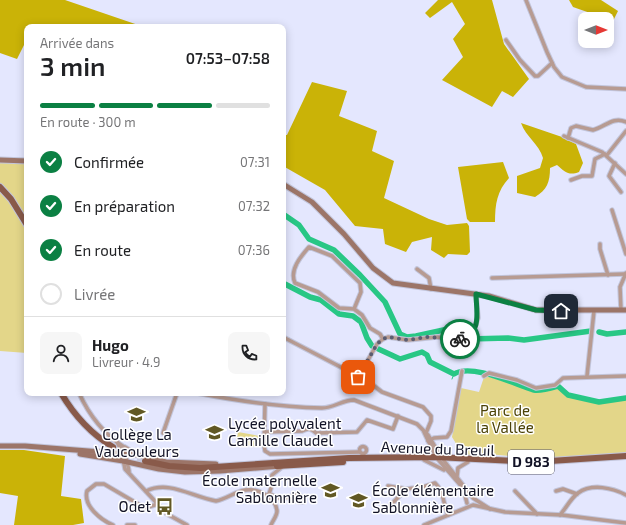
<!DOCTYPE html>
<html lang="fr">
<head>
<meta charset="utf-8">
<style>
	:root { --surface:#fff; --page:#f6f6f6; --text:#202124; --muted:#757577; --line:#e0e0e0; --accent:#0b8043 }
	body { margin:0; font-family:"Exo 2",sans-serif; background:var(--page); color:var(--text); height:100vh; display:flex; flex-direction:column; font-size:15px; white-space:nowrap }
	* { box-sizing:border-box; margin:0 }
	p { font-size:13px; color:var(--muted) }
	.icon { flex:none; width:22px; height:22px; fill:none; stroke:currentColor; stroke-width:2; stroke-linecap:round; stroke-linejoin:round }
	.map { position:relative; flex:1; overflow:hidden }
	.side { position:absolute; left:24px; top:24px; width:262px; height:372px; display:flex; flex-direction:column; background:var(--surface); border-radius:8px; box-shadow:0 2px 10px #0003 }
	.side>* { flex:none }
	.needle { width:26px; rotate:90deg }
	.controls { position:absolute; left:578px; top:12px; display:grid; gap:8px }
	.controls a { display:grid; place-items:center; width:36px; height:36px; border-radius:8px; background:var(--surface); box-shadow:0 2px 10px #0003; font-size:20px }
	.pin { position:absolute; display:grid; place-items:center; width:34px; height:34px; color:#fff; margin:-17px; border-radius:8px; box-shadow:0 2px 6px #0006 }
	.courier { position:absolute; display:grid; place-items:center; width:40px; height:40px; margin:-20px; border:3px solid #0b8043; border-radius:50%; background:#fff; color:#222; box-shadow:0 1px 5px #0007 }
	.head em { font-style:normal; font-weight:600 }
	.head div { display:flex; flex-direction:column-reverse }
	.head { display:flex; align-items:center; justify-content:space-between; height:68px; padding:0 16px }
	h1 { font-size:26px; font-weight:600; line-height:30px }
	.bar { display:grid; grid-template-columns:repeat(4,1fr); gap:6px 4px; align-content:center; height:48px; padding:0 16px }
	.bar i { height:5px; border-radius:3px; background:var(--line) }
	.bar .selected { background:var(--accent) }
	.bar p { grid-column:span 4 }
	.line { display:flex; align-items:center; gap:10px; padding:0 16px; border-top:1px solid var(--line) }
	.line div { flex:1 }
	.round { display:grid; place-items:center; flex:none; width:42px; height:42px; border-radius:8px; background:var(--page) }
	ol { padding:0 16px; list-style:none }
	li { display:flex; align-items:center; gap:12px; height:44px }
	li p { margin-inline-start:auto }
	li .icon { padding:4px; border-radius:50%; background:var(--accent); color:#fff; stroke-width:4 }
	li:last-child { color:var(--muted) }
	li i { width:22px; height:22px; border:2px solid var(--line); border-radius:50% }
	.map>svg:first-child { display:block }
	.green { fill:#e3d689 }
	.forest { fill:#cab307 }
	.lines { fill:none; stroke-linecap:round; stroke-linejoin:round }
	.stream { stroke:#28c785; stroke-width:1 }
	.river { stroke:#28c785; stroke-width:5.5 }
	.primary-tunnel { stroke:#c4c7dd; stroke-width:6; stroke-dasharray:6 3; stroke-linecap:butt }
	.street-casing { stroke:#c2c5db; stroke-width:5.5 }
	.secondary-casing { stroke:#c2c5db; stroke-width:7 }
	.primary-casing { stroke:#c2c5db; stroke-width:8 }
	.street { stroke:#b79b92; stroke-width:3.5 }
	.secondary { stroke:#9c7568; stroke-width:5 }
	.primary { stroke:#895a4a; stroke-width:6 }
	.done { stroke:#5b5d71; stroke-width:4; stroke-dasharray:0 7.2 }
	.route { stroke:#0b8043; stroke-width:5 }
	.labels { text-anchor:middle; stroke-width:3; stroke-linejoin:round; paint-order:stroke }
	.shield { fill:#fff; stroke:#585966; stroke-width:1 }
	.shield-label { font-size:14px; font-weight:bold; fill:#111225 }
	.park-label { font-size:15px; fill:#4b4206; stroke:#fff }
	.poi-label { font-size:15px; fill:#111225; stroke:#fff; text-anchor:start }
	.street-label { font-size:15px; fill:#111225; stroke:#fff }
</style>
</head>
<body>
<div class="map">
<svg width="626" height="525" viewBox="0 0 626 525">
	<rect width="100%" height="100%" fill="#e4e7fe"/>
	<g class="green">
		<path d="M0 158 27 159V353L0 351Z"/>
		<path d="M484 377H489L539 391 559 389C580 405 602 400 626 396V453L544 459 487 454 463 455 452 437 461 388 479 392Z"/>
		<path d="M238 432 260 436 258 447 236 443Z"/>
	</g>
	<g class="forest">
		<path d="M0 0H65L144 27H27V39L17 59 0 53Z"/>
		<path d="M438 0H492L504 44 529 79 513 97 502 91 492 107 442 80 463 57 453 39 465 24 452 2 430 18 425 13Z"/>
		<path d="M569 0H601L618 11 613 21 573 7Z"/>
		<path d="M312 82 347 91 339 116 377 131 372 151 394 161 384 198 429 219 447 225 467 223 469 226 470 252 467 255 448 254 444 258 431 250 432 237 412 242 406 252 385 244 383 229 355 226 325 190 283 166V135H287Z"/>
		<path d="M521 123 562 137 576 144 583 163 579 172C569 176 565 172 557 165L550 168C550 182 547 190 535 197L517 193V176L540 168 543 158C539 144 526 137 521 123Z"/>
		<path d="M503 162 509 178C497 191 495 204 495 222H470L467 219 458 167Z"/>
		<path d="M0 450H24L65 456 61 496 81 499 84 523 73 525H14L18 496 0 493Z"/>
	</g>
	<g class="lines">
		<path class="stream" d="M452 379 454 374"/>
		<g class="river">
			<path d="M283 214 299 225 309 239 334 250 360 275 385 302 400 334 407 337 416 336 448 329 459 331 469 339 508 338 524 340 591 331"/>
			<path d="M283 283 310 297 321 300 339 314 353 316 361 322 367 338 372 346 400 359 422 352 427 355 430 362 454 374C472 363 514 384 534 390 541 391 551 388 558 386L568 395 599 402 626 398"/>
			<path d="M599 332 607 334 626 332"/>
		</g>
		<path class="primary-tunnel" d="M113 447 145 461"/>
		<defs>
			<g id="street">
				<path d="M526 0 547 52 554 67 562 77 586 87 626 89"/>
				<path d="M506 40 520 60 535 76H538L552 63"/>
				<path d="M564 136 602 152 626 174"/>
				<path d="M568 138 571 128 576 126 593 130C605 127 613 116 626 122"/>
				<path d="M607 155 626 131"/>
				<path d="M615 163 609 176 621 192"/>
				<path d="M571 180 582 176H592L595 159 605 154"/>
				<path d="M612 210 626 254"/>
				<path d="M600 244V249L608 275"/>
				<path d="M417 269 429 278 431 289"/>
				<path d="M492 278 625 274"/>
				<path d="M354 309 361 292 360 283 332 256 309 247C301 256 289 270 295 283L318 292 339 308 354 309 362 315 370 328 380 334 383 339"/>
				<path d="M621 310 620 287 626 273"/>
				<path d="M283 337 356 375"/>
				<path d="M357 370V377L365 379 382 392 423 407 431 416V421L426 433"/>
				<path d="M484 376 489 373 517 380 536 388 555 385 563 378 626 376"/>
				<path d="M587 376 594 311"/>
				<path d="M365 379 364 367 377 344 383 339 388 337 408 340 437 337 455 340 469 335 475 327 478 318 476 294"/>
				<path d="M79 393C89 415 104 434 124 447L129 471"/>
				<path d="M197 393C238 401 279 407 322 408 334 408 342 400 354 400L417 424 428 435 441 457 473 498 490 509"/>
				<path d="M265 404 264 445 265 451 270 454 360 452"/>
				<path d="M265 432 302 431C308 428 311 428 316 433L357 432 367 420 393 429 398 416"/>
				<path d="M424 432 436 457 463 488 467 503"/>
				<path d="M163 433 177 393"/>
				<path d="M428 441 434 438 447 437 451 431 462 371"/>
				<path d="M117 442 121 450 125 469 167 514 187 525"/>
				<circle cx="363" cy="450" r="3.5"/>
				<path d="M125 447 138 455"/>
				<path d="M424 460 444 470"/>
				<path d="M457 476 458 468 468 462"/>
				<path d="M388 486 406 489 423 487 435 483C444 491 443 504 448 515"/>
				<path d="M146 491C170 480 192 497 216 501 226 499 235 492 245 490 257 488 276 497 277 511 277 516 273 520 271 525"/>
				<path d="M515 491 537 514"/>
				<path d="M556 491 563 489 577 494"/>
				<path d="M269 494 271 488 272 475 282 467"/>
				<path d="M267 496 269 494 282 499 296 495 303 497 304 502H299L289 497"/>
				<path d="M389 507 406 489"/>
				<path d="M560 515C566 508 571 498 578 493 592 483 613 488 626 495"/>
				<path d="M113 525C101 520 83 506 87 491L96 484H104L145 508 158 504"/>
				<path d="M127 525H135"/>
				<path d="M424 525 473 505 505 512 562 515 626 523"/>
			</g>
			<g id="secondary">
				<path d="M0 160 27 161"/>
				<path d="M283 184 312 202 344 234 373 268 393 283 489 296 536 310H626"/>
				<path d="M0 446H25L139 455 166 462 216 464"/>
				<path d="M80 454 123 461 159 469 185 472 220 471 280 466"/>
			</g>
			<g id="primary">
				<path d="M0 187 11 199 27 225"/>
				<path d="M61 393C74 415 91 434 113 447"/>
				<path d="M145 461 169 466 200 468 349 458 436 457 535 462 626 456"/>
				<path d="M277 466 343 462"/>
			</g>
		</defs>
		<use href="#street" class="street-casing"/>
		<use href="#secondary" class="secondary-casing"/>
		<use href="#primary" class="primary-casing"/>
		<use href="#street" class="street"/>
		<use href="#secondary" class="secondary"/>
		<use href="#primary" class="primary"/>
	</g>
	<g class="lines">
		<path class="done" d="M358 377 363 376 364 367 377 344 383 339 388 337 408 340 427 337 460 339"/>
		<path class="route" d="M460 339C483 334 476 310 476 294L536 310 561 311"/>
	</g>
	<defs>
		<symbol id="school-bare" viewBox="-9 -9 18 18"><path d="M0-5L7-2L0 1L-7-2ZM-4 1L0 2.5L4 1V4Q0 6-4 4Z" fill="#615824" stroke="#fff" stroke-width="2.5" paint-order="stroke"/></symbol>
		<symbol id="bus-bare" viewBox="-9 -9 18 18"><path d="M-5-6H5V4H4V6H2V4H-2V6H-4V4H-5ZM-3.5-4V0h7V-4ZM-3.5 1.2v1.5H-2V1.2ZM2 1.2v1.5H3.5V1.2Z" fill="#615824" stroke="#fff" stroke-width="2.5" paint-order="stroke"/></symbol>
	</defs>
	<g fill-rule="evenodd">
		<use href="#school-bare" x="124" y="402" width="25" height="25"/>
		<use href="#school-bare" x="202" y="420" width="25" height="25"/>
		<use href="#school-bare" x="318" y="478" width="25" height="25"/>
		<use href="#school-bare" x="346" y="488" width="25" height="25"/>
		<use href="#bus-bare" x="152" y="494" width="25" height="25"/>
	</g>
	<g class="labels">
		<rect class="shield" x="508" y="450" width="46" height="24" rx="3"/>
		<g class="shield-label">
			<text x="531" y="467">D 983</text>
		</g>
		<g class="park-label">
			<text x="505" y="416">Parc de<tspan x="505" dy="17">la Vallée</tspan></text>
		</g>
		<g class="poi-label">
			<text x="228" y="429">Lycée polyvalent<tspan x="228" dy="17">Camille Claudel</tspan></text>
			<text x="137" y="440" text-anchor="middle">Collège La<tspan x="137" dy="17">Vaucouleurs</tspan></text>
			<text x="317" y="486" text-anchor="end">École maternelle<tspan x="317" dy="17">Sablonnière</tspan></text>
			<text x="372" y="496">École élémentaire<tspan x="372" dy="17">Sablonnière</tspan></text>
			<text x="151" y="512" text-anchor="end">Odet</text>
		</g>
		<g class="street-label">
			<text transform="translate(438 449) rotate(2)" y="5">Avenue du Breuil</text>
		</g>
	</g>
</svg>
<div class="controls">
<a><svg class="needle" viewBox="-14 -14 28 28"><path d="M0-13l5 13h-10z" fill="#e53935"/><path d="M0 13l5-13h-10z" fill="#757577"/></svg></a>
</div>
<div class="pin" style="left:358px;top:377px;background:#ea580c"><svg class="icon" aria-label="bag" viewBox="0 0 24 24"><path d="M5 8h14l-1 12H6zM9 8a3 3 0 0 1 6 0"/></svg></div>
<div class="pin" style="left:561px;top:311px;background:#1f2937"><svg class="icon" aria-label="home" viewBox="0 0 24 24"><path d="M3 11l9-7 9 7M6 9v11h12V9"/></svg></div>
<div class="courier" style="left:460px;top:339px"><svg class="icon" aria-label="bike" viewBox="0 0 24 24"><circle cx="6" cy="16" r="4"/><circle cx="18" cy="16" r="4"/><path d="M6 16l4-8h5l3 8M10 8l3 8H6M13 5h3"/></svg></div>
<section class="side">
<div class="head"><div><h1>3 min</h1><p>Arrivée dans</p></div><em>07:53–07:58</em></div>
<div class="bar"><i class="selected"></i><i class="selected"></i><i class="selected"></i><i></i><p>En route · 300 m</p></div>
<ol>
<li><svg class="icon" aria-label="check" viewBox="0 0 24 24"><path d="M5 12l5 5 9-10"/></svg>Confirmée<p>07:31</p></li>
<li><svg class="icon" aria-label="check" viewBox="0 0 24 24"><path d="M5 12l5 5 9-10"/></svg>En préparation<p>07:32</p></li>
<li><svg class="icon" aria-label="check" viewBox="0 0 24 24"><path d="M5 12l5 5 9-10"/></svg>En route<p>07:36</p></li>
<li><i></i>Livrée</li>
</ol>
<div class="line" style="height:72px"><a class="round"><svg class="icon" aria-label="person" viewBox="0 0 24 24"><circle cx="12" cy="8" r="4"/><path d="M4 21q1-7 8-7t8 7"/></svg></a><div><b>Hugo</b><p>Livreur · 4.9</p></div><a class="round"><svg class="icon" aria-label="phone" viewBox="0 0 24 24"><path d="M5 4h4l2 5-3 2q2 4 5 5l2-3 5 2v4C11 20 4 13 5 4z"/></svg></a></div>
</section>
</div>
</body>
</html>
